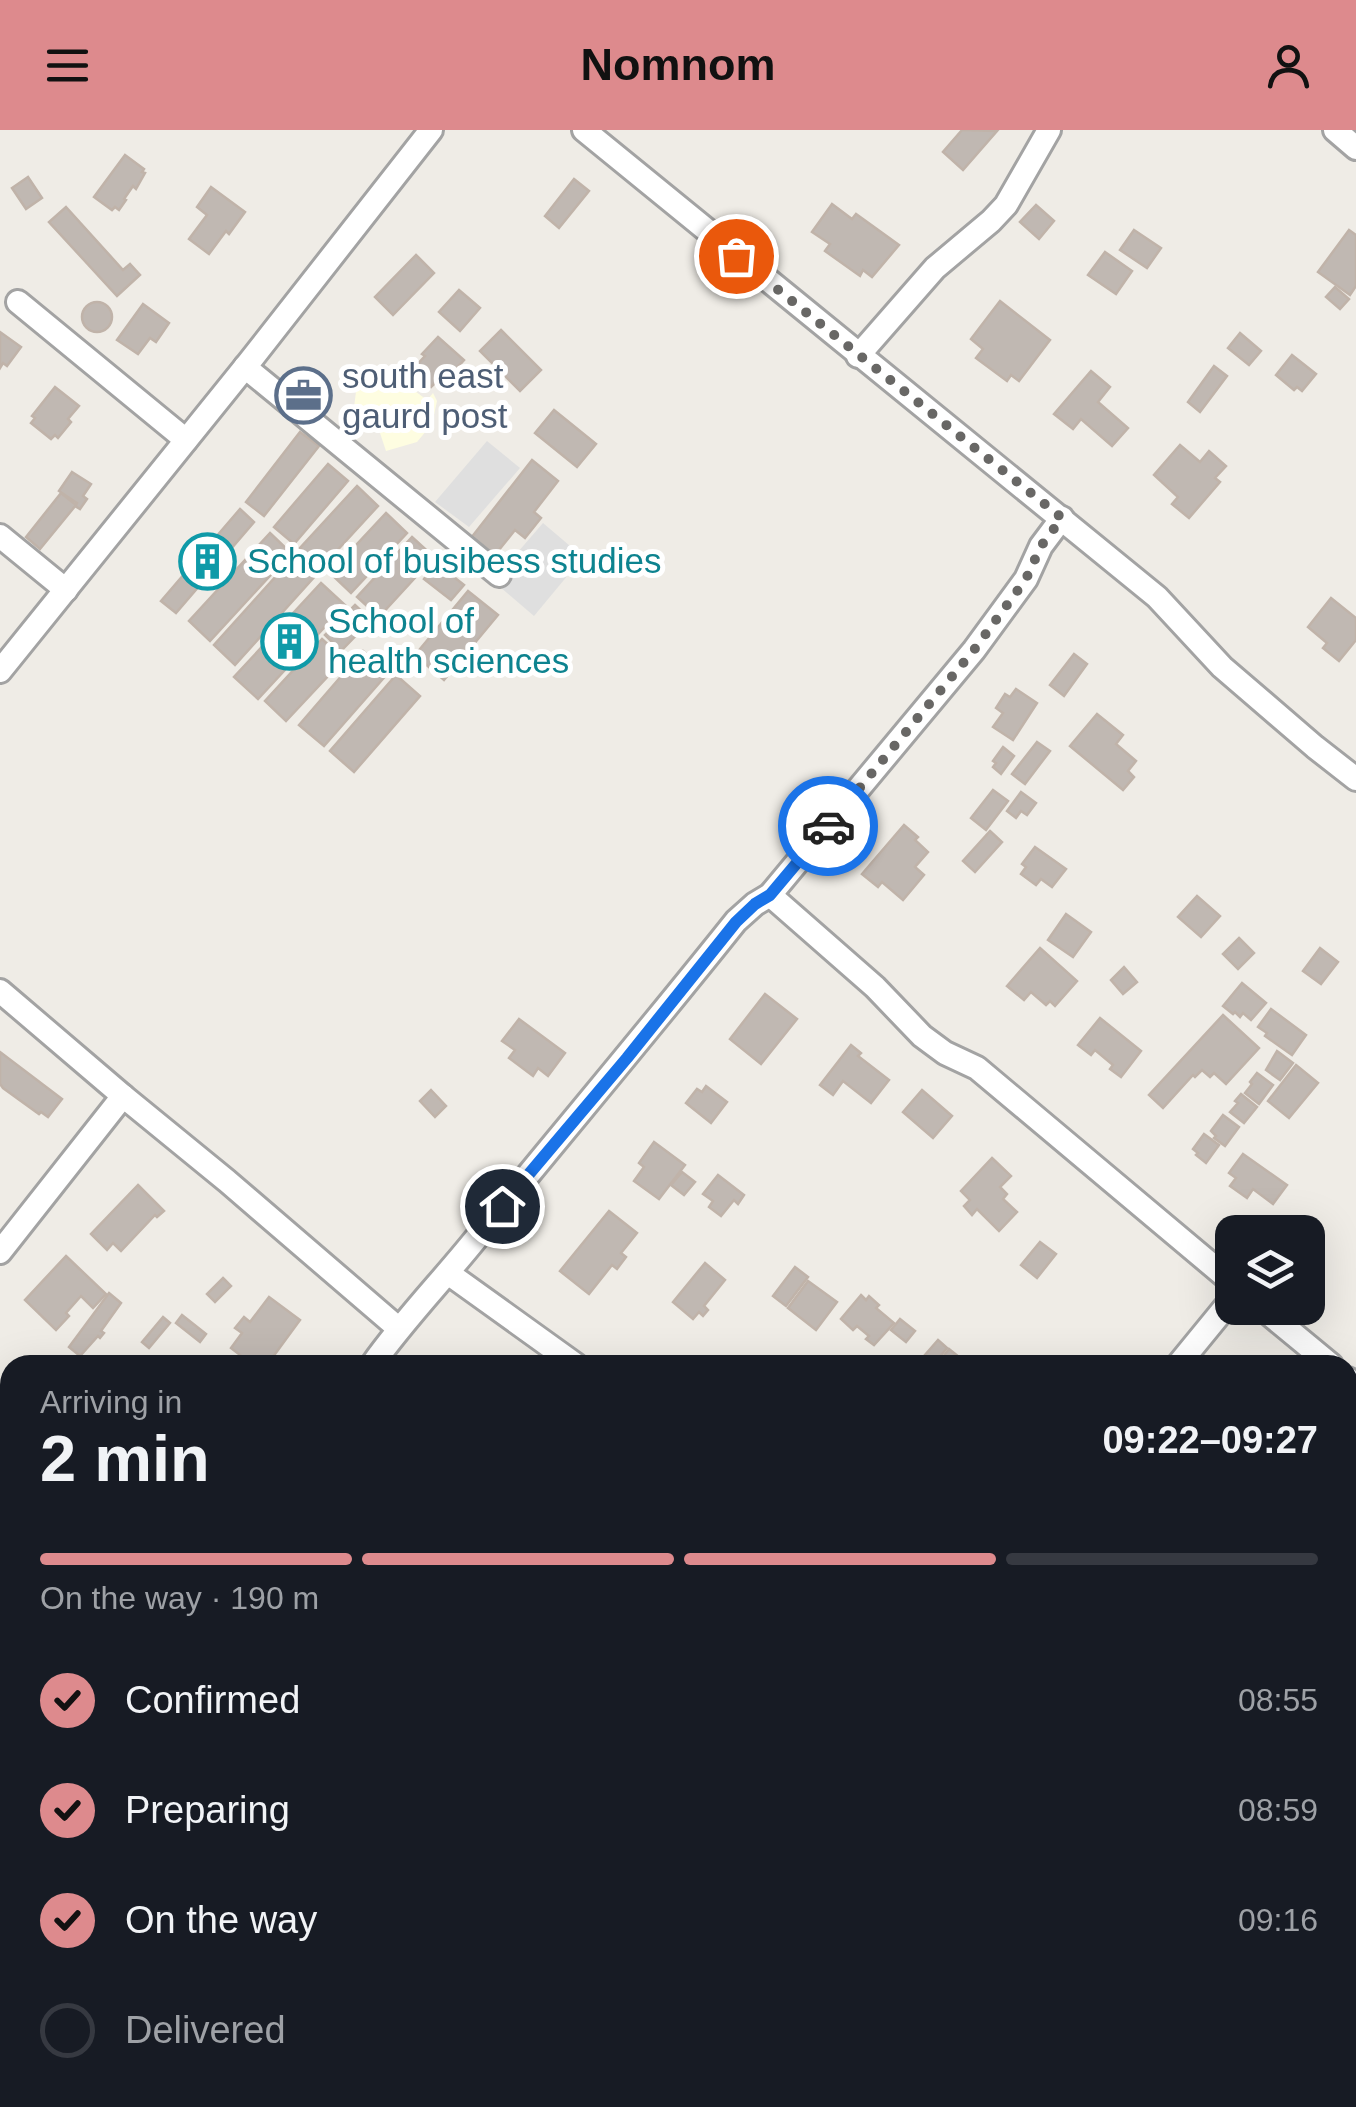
<!DOCTYPE html>
<html lang="en">
<head>
<meta charset="utf-8">
<style>
	:root { --surface:#171b24; --page:#20242c; --text:#f1f3f6; --muted:#9ea1a6; --line:#363941; --accent:#dd8a8d }
	body { margin:0; font-family:Arial,sans-serif; background:var(--page); color:var(--text); height:100vh; display:flex; flex-direction:column; font-size:38px; white-space:nowrap }
	* { box-sizing:border-box; margin:0 }
	p { font-size:32px; color:var(--muted) }
	.icon { flex:none; width:55px; height:55px; fill:none; stroke:currentColor; stroke-width:2; stroke-linecap:round; stroke-linejoin:round }
	.map { position:relative; flex:1; overflow:hidden }
	.drawer { position:absolute; left:0px; top:1225px; width:1358px; height:752px; display:flex; flex-direction:column; background:var(--surface); border-radius:30px 30px 0 0; box-shadow:0 10px 40px #0002 }
	.drawer>* { flex:none }
	.buttons { position:absolute; left:1215px; top:1085px; display:grid; gap:20px }
	.buttons a { display:grid; place-items:center; width:110px; height:110px; border-radius:20px; background:var(--surface); box-shadow:0 10px 40px #0002; font-size:50px }
	.pin { position:absolute; display:grid; place-items:center; width:85px; height:85px; color:#fff; margin:-42px; border:5px solid #fff; border-radius:50%; box-shadow:0 2px 10px #0007 }
	.courier { position:absolute; display:grid; place-items:center; width:100px; height:100px; margin:-50px; border:8px solid #1a73e8; border-radius:50%; background:#fff; color:#222; box-shadow:0 2px 12px #0007 }
	.head em { font-style:normal; font-weight:700 }
	.head div { display:flex; flex-direction:column-reverse }
	.head { display:flex; align-items:center; justify-content:space-between; height:170px; padding:0 40px }
	h1 { font-size:65px; font-weight:700; line-height:75px }
	.bar { display:grid; grid-template-columns:repeat(4,1fr); gap:15px 10px; align-content:center; height:120px; padding:0 40px }
	.bar i { height:12px; border-radius:8px; background:var(--line) }
	.bar .current { background:var(--accent) }
	.bar p { grid-column:span 4 }
	ol { padding:0 40px; list-style:none }
	li { display:flex; align-items:center; gap:30px; height:110px }
	li p { margin-inline-start:auto }
	li .icon { padding:10px; border-radius:50%; background:var(--accent); color:#111; stroke-width:4 }
	li:last-child { color:var(--muted) }
	li i { width:55px; height:55px; border:5px solid var(--line); border-radius:50% }
	header { display:flex; justify-content:space-between; align-items:center; height:130px; padding:0 40px; background:var(--accent); color:#111; font-size:45px; font-weight:700 }
	.map>svg:first-child { display:block }
	.education { fill:#fefde1 }
	.parking { fill:#dfdfdf }
	.building { fill:#c0b8b2; stroke:#c0b3a9; stroke-width:2.5 }
	.lines { fill:none; stroke-linecap:round; stroke-linejoin:round }
	.minor-casing { stroke:#a3a3a3; stroke-width:28 }
	.minor { stroke:#fff; stroke-width:22 }
	.done { stroke:#686765; stroke-width:10; stroke-dasharray:0 18 }
	.route { stroke:#1a73e8; stroke-width:12 }
	.labels { text-anchor:middle; stroke-width:10; stroke-linejoin:round; paint-order:stroke }
	.service-label { font-size:35px; fill:#4e5e75; stroke:#fff; text-anchor:start }
	.culture-label { font-size:35px; fill:#0d838f; stroke:#fff; text-anchor:start }
</style>
</head>
<body>
<header><svg class="icon" aria-label="menu" viewBox="0 0 24 24"><path d="M4 6h16M4 12h16M4 18h16"/></svg>Nomnom<svg class="icon" aria-label="person" viewBox="0 0 24 24"><circle cx="12" cy="8" r="4"/><path d="M4 21q1-7 8-7t8 7"/></svg></header>
<div class="map">
<svg width="1356" height="1977" viewBox="0 0 1356 1977">
	<rect width="100%" height="100%" fill="#efece6"/>
	<path class="education" d="M399 249 427 270 433 263 437 271 432 294 417 312 386 321 378 297 367 301 352 293 357 254Z"/>
	<g class="parking">
		<path d="M487 311 520 338 469 397 435 372Z"/>
		<path d="M543 393 583 427 534 486 493 451Z"/>
	</g>
	<g class="building">
		<path d="M962 0 997 1 963 40 943 22Z"/>
		<path d="M125 25 144 39 142 42 145 43 136 59 133 56 124 69 126 70 119 80 115 77 112 80 94 67Z"/>
		<path d="M28 47 42 68 26 79 12 58Z"/>
		<path d="M574 49 589 61 559 98 545 86Z"/>
		<path d="M211 57 245 82 229 104 226 101 209 124 189 109 207 85 197 77Z"/>
		<path d="M832 74 852 89 856 84 899 115 872 147 863 140 860 146 825 121 830 114 812 102Z"/>
		<path d="M1036 75 1054 91 1039 109 1020 92Z"/>
		<path d="M66 77 123 140 130 134 140 145 117 166 49 92Z"/>
		<path d="M1134 100 1161 118 1147 138 1120 120Z"/>
		<path d="M1349 100 1356 105V156L1350 165 1318 142Z"/>
		<path d="M1105 122 1132 141 1116 164 1088 145Z"/>
		<path d="M416 125 434 143 393 185 375 167Z"/>
		<path d="M1335 157 1349 169 1340 179 1326 167Z"/>
		<path d="M459 160 480 178 460 201 439 182Z"/>
		<path d="M1000 171 1050 210 1019 251 1011 245 1007 251 976 228 983 219 971 209Z"/>
		<circle cx="97" cy="187" r="15"/>
		<path d="M143 174 169 193 156 212 150 208 138 224 117 210Z"/>
		<path d="M501 200 541 240 520 261 480 221Z"/>
		<path d="M0 202 21 217 7 236 3 233 0 238Z"/>
		<path d="M1240 203 1261 221 1249 235 1228 218Z"/>
		<path d="M438 207 464 230 445 251 441 247 431 257 412 240 425 226 422 224Z"/>
		<path d="M1292 225 1316 244 1302 261 1297 257 1294 260 1276 245Z"/>
		<path d="M1214 236 1227 246 1200 282 1188 272Z"/>
		<path d="M1091 241 1110 257 1098 272 1128 298 1112 316 1081 289 1073 299 1054 284Z"/>
		<path d="M55 257 79 276 68 289 71 292 58 308 55 305 51 309 31 293 35 288 32 286Z"/>
		<path d="M554 280 596 314 577 337 535 303Z"/>
		<path d="M300 302 319 316 264 386 246 372Z"/>
		<path d="M1180 315 1200 332 1209 321 1226 336 1215 348 1220 352 1189 388 1172 374 1178 367 1154 345Z"/>
		<path d="M532 330 558 351 534 382 541 388 525 408 515 400 494 426 471 408Z"/>
		<path d="M328 334 348 351 294 414 274 397Z"/>
		<path d="M72 342 91 354 83 366 87 369 80 379 75 376 77 373 59 361Z"/>
		<path d="M357 356 378 376 321 438 300 418Z"/>
		<path d="M61 363 76 375 40 419 26 407Z"/>
		<path d="M240 379 254 392 176 483 161 471Z"/>
		<path d="M386 383 407 403 351 463 330 443Z"/>
		<path d="M270 403 291 423 210 511 189 491Z"/>
		<path d="M412 407 434 427 379 487 357 467Z"/>
		<path d="M295 425 316 445 235 535 214 515Z"/>
		<path d="M436 433 464 455 451 470 424 449Z"/>
		<path d="M321 453 345 475 258 569 234 547Z"/>
		<path d="M468 461 498 485 444 550 415 525Z"/>
		<path d="M1331 468 1356 488V510L1339 531 1323 518 1327 513 1308 497Z"/>
		<path d="M355 475 371 490 341 521 325 505Z"/>
		<path d="M322 509 344 529 286 591 265 571Z"/>
		<path d="M363 521 389 542 324 616 299 595Z"/>
		<path d="M1074 524 1087 534 1064 566 1050 555Z"/>
		<path d="M396 545 420 566 354 642 330 621Z"/>
		<path d="M1016 559 1037 573 1013 610 993 597 1003 583 996 578 1005 564 1010 567Z"/>
		<path d="M1097 584 1123 605 1116 614 1136 631 1128 641 1134 647 1123 660 1070 616Z"/>
		<path d="M1037 612 1050 621 1025 654 1012 644Z"/>
		<path d="M1003 617 1014 626 1001 644 993 637 996 633 993 631Z"/>
		<path d="M993 660 1008 671 986 700 971 688Z"/>
		<path d="M1021 662 1036 673 1027 685 1021 681 1016 688 1007 681Z"/>
		<path d="M904 695 918 707 915 710 928 722 915 737 924 745 903 770 882 752 878 757 862 744Z"/>
		<path d="M990 701 1002 712 975 742 963 731Z"/>
		<path d="M1035 717 1066 739 1052 757 1041 749 1036 755 1021 744 1026 737 1022 734Z"/>
		<path d="M1197 766 1220 786 1201 807 1178 787Z"/>
		<path d="M1066 784 1091 802 1073 827 1048 810Z"/>
		<path d="M1239 808 1254 823 1238 839 1223 824Z"/>
		<path d="M1040 818 1077 851 1055 876 1050 871 1046 875 1031 862 1024 870 1007 856Z"/>
		<path d="M1320 818 1338 832 1321 854 1303 841Z"/>
		<path d="M1124 837 1137 852 1123 864 1111 850Z"/>
		<path d="M1242 853 1266 873 1251 890 1243 883 1240 887 1235 882 1233 884 1223 876Z"/>
		<path d="M765 864 797 889 761 934 730 909Z"/>
		<path d="M1271 879 1306 905 1292 925 1265 906 1267 903 1258 897Z"/>
		<path d="M1223 885 1259 918 1226 954 1214 943 1210 947 1202 940 1195 947 1193 945 1163 978 1149 965Z"/>
		<path d="M1100 888 1141 921 1121 947 1110 939 1113 935 1095 920 1091 925 1078 915Z"/>
		<path d="M519 889 565 923 548 946 538 938 533 946 509 928 515 920 502 911Z"/>
		<path d="M851 915 861 923 858 926 889 950 871 973 843 951 833 965 820 955Z"/>
		<path d="M1277 921 1293 933 1280 950 1266 940Z"/>
		<path d="M0 922 62 969 48 987 41 982 39 984 3 958 0 954Z"/>
		<path d="M1296 935 1318 953 1289 988 1268 971Z"/>
		<path d="M1257 943 1273 955 1259 974 1245 963 1252 954 1250 952Z"/>
		<path d="M706 956 727 972 711 993 686 973 697 959 702 962Z"/>
		<path d="M431 960 446 976 435 987 420 971Z"/>
		<path d="M922 960 952 986 933 1008 903 982Z"/>
		<path d="M1241 964 1257 977 1244 993 1230 982 1238 973 1235 971Z"/>
		<path d="M1223 985 1239 997 1225 1016 1214 1008 1216 1006 1211 1001Z"/>
		<path d="M1204 1004 1219 1015 1206 1033 1196 1025 1198 1023 1193 1019Z"/>
		<path d="M654 1012 685 1035 659 1069 634 1051 644 1037 639 1033Z"/>
		<path d="M1243 1024 1287 1055 1273 1074 1253 1059 1247 1068 1230 1056 1236 1048 1229 1043Z"/>
		<path d="M992 1028 1011 1046 1000 1057 1007 1064 1003 1069 1017 1082 999 1101 977 1079 972 1085 964 1076 970 1070 961 1061Z"/>
		<path d="M682 1042 695 1052 684 1065 671 1055Z"/>
		<path d="M718 1045 744 1065 738 1074 734 1070 721 1086 709 1077 713 1071 703 1064Z"/>
		<path d="M138 1055 164 1081 157 1087 155 1085 121 1121 113 1113 107 1120 91 1104Z"/>
		<path d="M609 1081 637 1103 621 1123 626 1127 617 1139 612 1135 589 1164 560 1141Z"/>
		<path d="M1040 1112 1056 1124 1037 1148 1021 1135Z"/>
		<path d="M66 1126 106 1164 93 1178 81 1166 66 1183 69 1186 56 1200 25 1170Z"/>
		<path d="M705 1133 725 1150 704 1176 708 1180 703 1186 699 1182 693 1189 673 1172Z"/>
		<path d="M795 1137 808 1147 786 1176 773 1166Z"/>
		<path d="M223 1148 231 1156 215 1172 207 1164Z"/>
		<path d="M808 1151 837 1172 816 1200 788 1178Z"/>
		<path d="M109 1163 121 1173 101 1201 104 1203 100 1208 98 1206 80 1226 69 1217Z"/>
		<path d="M861 1165 866 1170 869 1166 879 1175 876 1178 894 1193 874 1215 866 1209 869 1206 857 1196 853 1200 841 1189Z"/>
		<path d="M269 1167 300 1190 267 1235H253L231 1218 242 1203 235 1198 244 1187 250 1192Z"/>
		<path d="M182 1185 206 1204 200 1212 176 1193Z"/>
		<path d="M163 1187 170 1193 149 1218 142 1212Z"/>
		<path d="M900 1189 915 1201 906 1212 891 1200Z"/>
		<path d="M938 1210 947 1218 934 1234 924 1226Z"/>
		<path d="M949 1219 969 1235H943L939 1232Z"/>
		<path d="M3 1349 10 1354V1381L5 1388 0 1384V1352Z"/>
		<path d="M10 1812V1844L0 1852V1821Z"/>
		<path d="M291 1968H349L342 1977H304Z"/>
		<path d="M724 1968H767L772 1971 768 1977H718Z"/>
	</g>
	<g class="lines">
		<defs>
			<g id="minor">
				<path d="M584 0 1157 467 1222 537 1315 617 1356 649"/>
				<path d="M1335 0 1356 18"/>
				<path d="M18 172 186 310"/>
				<path d="M858 226 935 138 991 91 1006 75 1049 0"/>
				<path d="M245 237 499 445 493 439"/>
				<path d="M0 406 66 460"/>
				<path d="M0 541 250 231 431 0"/>
				<path d="M770 765 875 857 922 906 945 923 977 938 1232 1152"/>
				<path d="M0 861 123 966 0 1122"/>
				<path d="M123 966 227 1051 398 1198"/>
				<path d="M448 1143 576 1235"/>
				<path d="M1262 1178 1331 1235"/>
				<path d="M372 1235C403 1191 440 1153 474 1111 561 1004 650 899 736 791L755 774 770 765 974 520 1026 449 1041 416 1062 388"/>
				<path d="M1178 1235 1232 1169"/>
				<path d="M1348 1249 1356 1256"/>
				<path d="M1348 1543 1356 1532"/>
				<path d="M0 1694 10 1681"/>
				<path d="M1348 1824 1356 1829"/>
				<path d="M421 1977 428 1968"/>
				<path d="M994 1977 1002 1968"/>
			</g>
		</defs>
		<use href="#minor" class="minor-casing"/>
		<use href="#minor" class="minor"/>
	</g>
	<g class="lines">
		<path class="done" d="M736 126 1062 388 1041 416 1026 449 974 520 828 696"/>
		<path class="route" d="M502 1076 627 928 736 792 755 774 770 765 828 696"/>
	</g>
	<defs>
		<symbol id="office-ring" viewBox="-11 -11 22 22"><circle r="9.5" fill="#fff" stroke="#5c6f8a" stroke-width="1.5"/><path d="M-6-3h4V-5.5h4V-3h4V5H-6ZM-1-4.5V-3h2v-1.5ZM-6 0V1H6V0Z" fill="#5c6f8a"/></symbol>
		<symbol id="building-ring" viewBox="-11 -11 22 22"><circle r="9.5" fill="#fff" stroke="#0f9aa8" stroke-width="1.5"/><path d="M-4-6H4V6H1V3H-1V6H-4ZM-2.5-4.3h1.7v1.8h-1.7ZM.8-4.3h1.7v1.8H.8ZM-2.5-1h1.7V.8h-1.7ZM.8-1h1.7V.8H.8Z" fill="#0f9aa8"/></symbol>
	</defs>
	<g fill-rule="evenodd">
		<use href="#office-ring" x="272" y="234" width="63" height="63"/>
		<use href="#building-ring" x="176" y="400" width="63" height="63"/>
		<use href="#building-ring" x="258" y="480" width="63" height="63"/>
	</g>
	<g class="labels">
		<g class="service-label">
			<text x="342" y="258">south east<tspan x="342" dy="40">gaurd post</tspan></text>
		</g>
		<g class="culture-label">
			<text x="247" y="443">School of busibess studies</text>
			<text x="328" y="503">School of<tspan x="328" dy="40">health sciences</tspan></text>
		</g>
	</g>
</svg>
<div class="buttons">
<a><svg class="icon" aria-label="layers" viewBox="0 0 24 24"><path d="M12 4l9 5-9 5-9-5zM3 14l9 5 9-5"/></svg></a>
</div>
<div class="pin" style="left:736px;top:126px;background:#ea580c"><svg class="icon" aria-label="bag" viewBox="0 0 24 24"><path d="M5 8h14l-1 12H6zM9 8a3 3 0 0 1 6 0"/></svg></div>
<div class="pin" style="left:502px;top:1076px;background:#1f2937"><svg class="icon" aria-label="home" viewBox="0 0 24 24"><path d="M3 11l9-7 9 7M6 9v11h12V9"/></svg></div>
<div class="courier" style="left:828px;top:696px"><svg class="icon" aria-label="car" viewBox="0 0 24 24"><path d="M5 17H2v-5l4-1 3-4h7l3 4 3 1v5h-3M9 17h6M6 11h13"/><circle cx="7" cy="17" r="2"/><circle cx="17" cy="17" r="2"/></svg></div>
<section class="drawer">
<div class="head"><div><h1>2 min</h1><p>Arriving in</p></div><em>09:22–09:27</em></div>
<div class="bar"><i class="current"></i><i class="current"></i><i class="current"></i><i></i><p>On the way · 190 m</p></div>
<ol>
<li><svg class="icon" aria-label="check" viewBox="0 0 24 24"><path d="M5 12l5 5 9-10"/></svg>Confirmed<p>08:55</p></li>
<li><svg class="icon" aria-label="check" viewBox="0 0 24 24"><path d="M5 12l5 5 9-10"/></svg>Preparing<p>08:59</p></li>
<li><svg class="icon" aria-label="check" viewBox="0 0 24 24"><path d="M5 12l5 5 9-10"/></svg>On the way<p>09:16</p></li>
<li><i></i>Delivered</li>
</ol>
</section>
</div>
</body>
</html>
